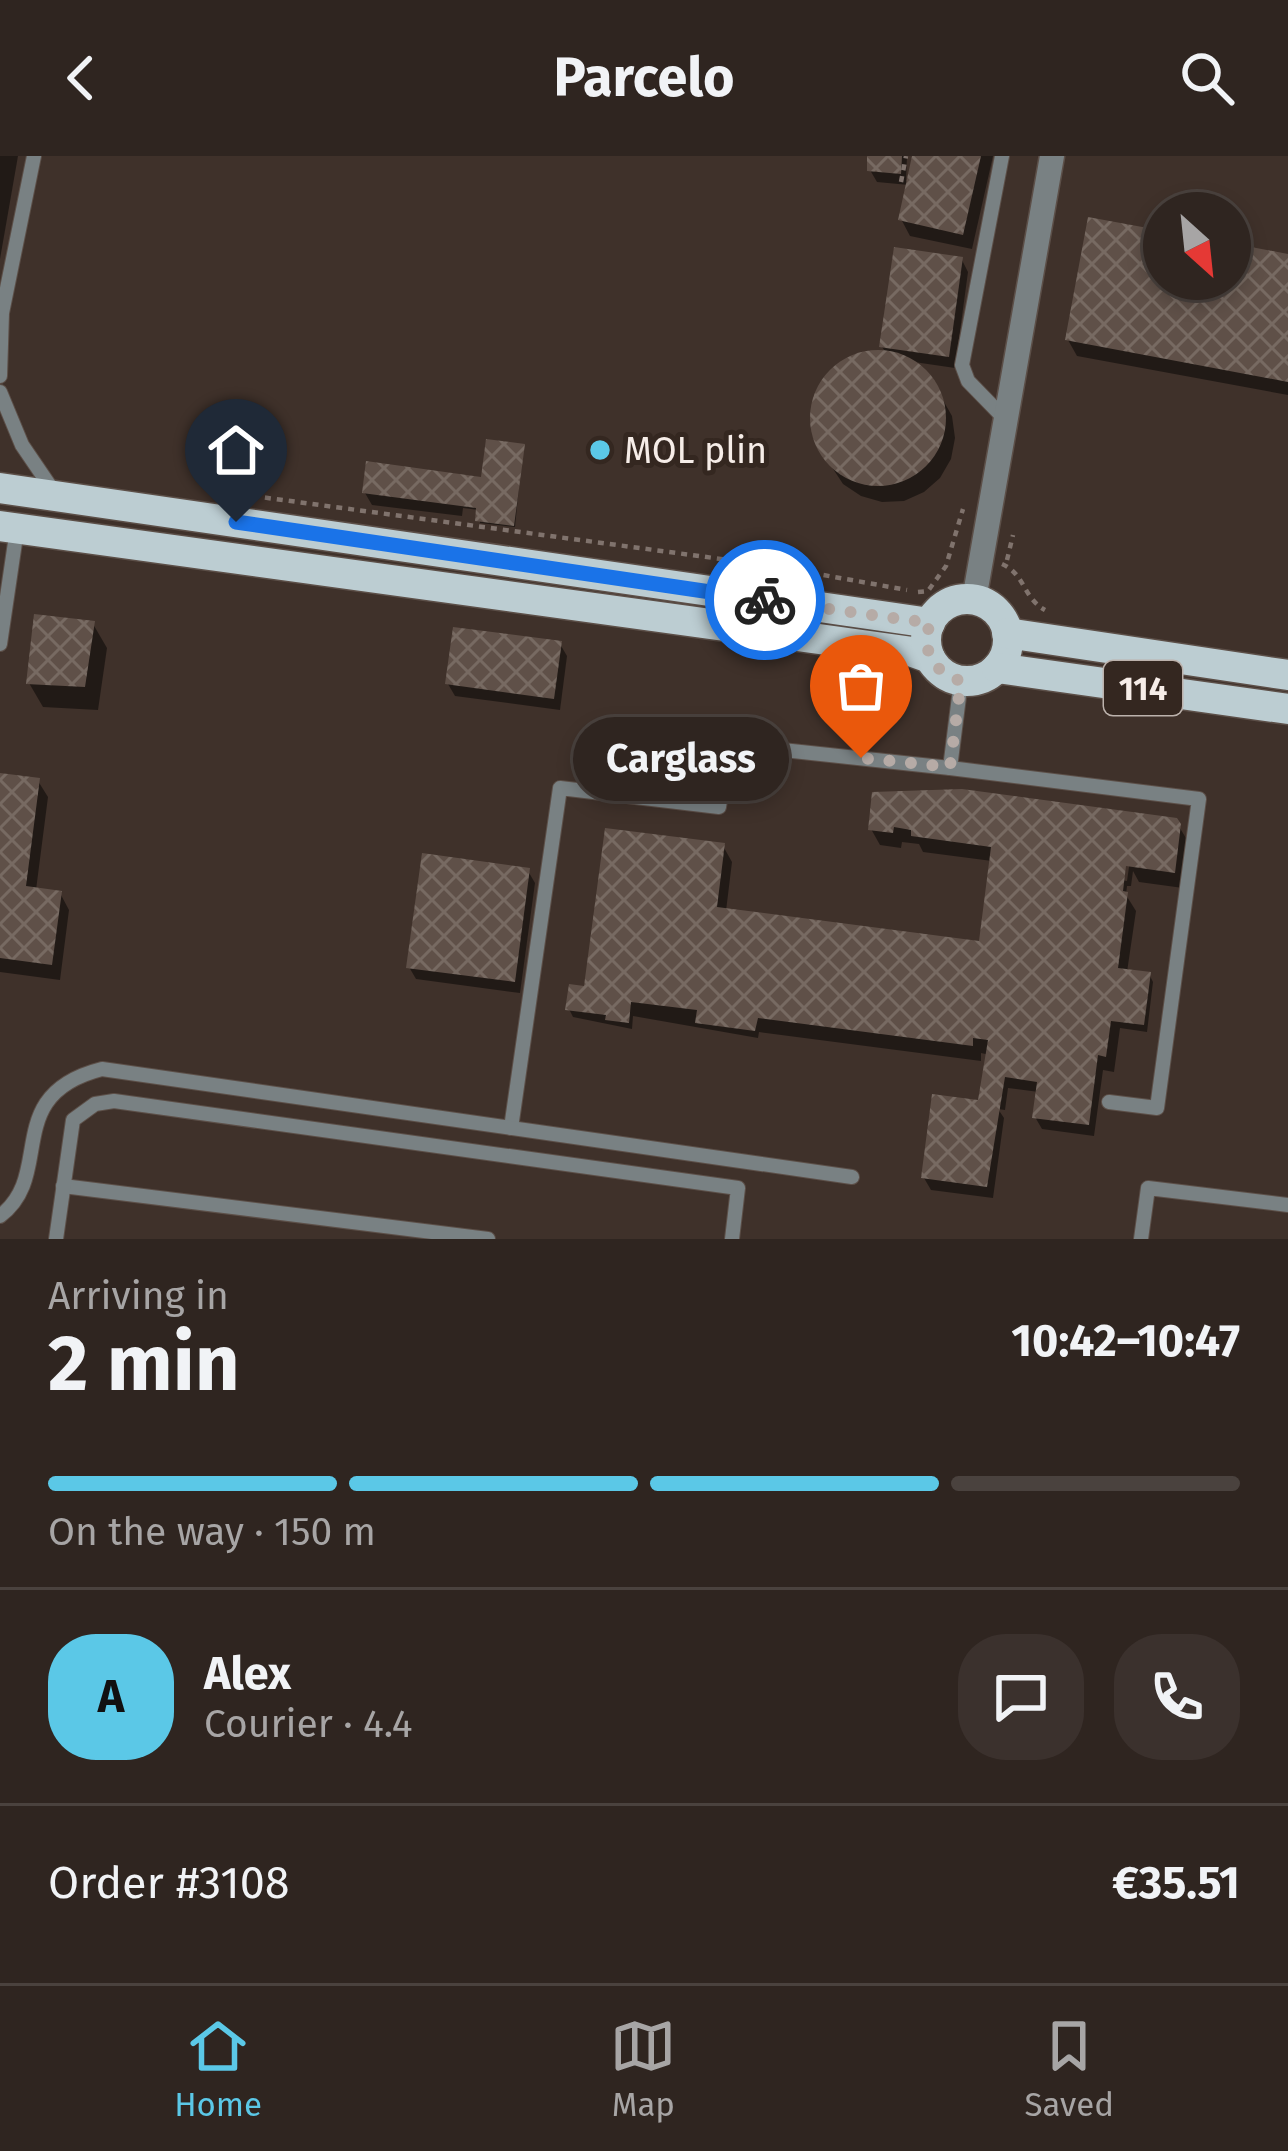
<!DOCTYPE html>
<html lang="en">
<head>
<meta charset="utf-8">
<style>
	:root { --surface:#2f2520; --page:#3b312d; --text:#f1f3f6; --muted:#a7a5a5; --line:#4a423e; --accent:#5bc8e7 }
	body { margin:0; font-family:"Fira Sans",sans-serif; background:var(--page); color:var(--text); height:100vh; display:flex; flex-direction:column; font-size:45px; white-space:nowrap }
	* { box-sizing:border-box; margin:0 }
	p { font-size:39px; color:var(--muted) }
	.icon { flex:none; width:66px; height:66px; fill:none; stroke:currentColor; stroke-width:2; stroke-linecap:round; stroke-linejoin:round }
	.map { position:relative; height:1083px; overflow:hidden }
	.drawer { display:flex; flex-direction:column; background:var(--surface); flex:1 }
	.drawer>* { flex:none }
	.needle { width:78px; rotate:153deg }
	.controls { position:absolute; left:1143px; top:36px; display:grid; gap:24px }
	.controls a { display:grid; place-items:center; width:108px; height:108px; border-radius:50%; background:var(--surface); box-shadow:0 6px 18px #0003,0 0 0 3px var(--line); font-size:60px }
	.pin { position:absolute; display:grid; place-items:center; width:102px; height:102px; color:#fff; margin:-123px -51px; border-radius:50% 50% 50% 0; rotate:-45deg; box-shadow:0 0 12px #0007 }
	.pin .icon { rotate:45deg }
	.courier { position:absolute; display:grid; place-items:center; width:120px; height:120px; margin:-60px; border:9px solid #1a73e8; border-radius:50%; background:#fff; color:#222; box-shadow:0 3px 15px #0007 }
	.bubble { position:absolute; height:84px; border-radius:42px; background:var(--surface); box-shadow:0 6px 18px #0003,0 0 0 3px var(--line); font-size:39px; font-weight:700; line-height:84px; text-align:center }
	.head em { font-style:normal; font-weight:700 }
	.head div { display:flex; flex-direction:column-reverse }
	.head { display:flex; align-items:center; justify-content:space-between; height:204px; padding:0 48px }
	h1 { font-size:78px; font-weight:700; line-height:90px }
	.bar { display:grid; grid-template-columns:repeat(4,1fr); gap:18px 12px; align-content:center; height:144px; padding:0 48px }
	.bar i { height:15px; border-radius:9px; background:var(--line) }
	.bar .active { background:var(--accent) }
	.bar p { grid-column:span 4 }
	.line { display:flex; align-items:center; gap:30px; padding:0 48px; border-top:3px solid var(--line) }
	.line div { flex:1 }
	.round { display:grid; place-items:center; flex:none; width:126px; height:126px; border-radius:48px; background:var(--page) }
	header { display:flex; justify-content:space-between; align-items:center; height:156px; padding:0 48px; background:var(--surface); font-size:54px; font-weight:700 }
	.menu { display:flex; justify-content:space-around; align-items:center; height:168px; border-top:3px solid var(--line); background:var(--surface); font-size:33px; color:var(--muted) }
	.menu a { display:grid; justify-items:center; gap:6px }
	.menu .active { color:var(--accent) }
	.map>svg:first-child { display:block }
	.shadow { fill:#0007; fill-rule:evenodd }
	.building { fill:url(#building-cross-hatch) }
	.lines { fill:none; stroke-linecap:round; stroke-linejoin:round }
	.service-casing { stroke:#5c4f48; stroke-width:16 }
	.minor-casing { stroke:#5c4f48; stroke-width:27 }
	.primary-casing { stroke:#5c4f48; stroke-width:33 }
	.path { stroke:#80736d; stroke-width:4.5; stroke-dasharray:6 6; stroke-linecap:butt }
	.service { stroke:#798183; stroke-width:14 }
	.minor { stroke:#798183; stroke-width:24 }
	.primary { stroke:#bccdd2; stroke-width:30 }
	.done { stroke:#b6aba6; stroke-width:12; stroke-dasharray:0 21.6 }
	.route { stroke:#1a73e8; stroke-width:15 }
	.poi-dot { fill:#5bc8e7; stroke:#342720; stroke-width:4.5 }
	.labels { text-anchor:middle; stroke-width:10; stroke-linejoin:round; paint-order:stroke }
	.shield { fill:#342720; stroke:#bcb2ac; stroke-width:3 }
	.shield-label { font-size:33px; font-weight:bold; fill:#f6ede8 }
	.poi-label { font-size:36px; fill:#f6ede8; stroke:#342720; text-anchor:start }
</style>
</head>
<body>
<header><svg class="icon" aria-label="back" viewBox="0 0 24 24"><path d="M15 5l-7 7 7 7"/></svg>Parcelo<svg class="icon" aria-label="search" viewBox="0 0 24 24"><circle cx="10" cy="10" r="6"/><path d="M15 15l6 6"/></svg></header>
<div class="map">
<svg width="1288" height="1083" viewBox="0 0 1288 1083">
	<defs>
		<pattern id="building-cross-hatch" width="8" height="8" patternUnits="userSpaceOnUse" patternTransform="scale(3)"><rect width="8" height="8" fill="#5f5048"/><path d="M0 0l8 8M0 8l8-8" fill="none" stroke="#776a62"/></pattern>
	</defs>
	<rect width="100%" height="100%" fill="#3f312a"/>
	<g class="shadow">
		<path d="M0 0H18L0 103Z"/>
		<path d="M869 0H907L906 25 910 26 915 0H993L972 93 910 80 901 63 909 29 877 26 870 14Z"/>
		<path d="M1164 78V123H1230V90L1288 101V239L1077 200 1068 184Z"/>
		<path d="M962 104 968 116 955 212 914 206 931 223 952 260 955 282 951 303 940 322 924 336 904 345 882 346 861 340 843 328 820 293 813 272 814 250 821 230 835 213 853 202 887 198 882 191Z"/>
		<path d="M523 291 515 371 480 367 479 354 463 352 462 360 372 349 365 337 484 324Z"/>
		<path d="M93 468 107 492 98 554 43 551 29 527Z"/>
		<path d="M560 488 567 500 560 554 455 540 448 528Z"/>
		<path d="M0 620 38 625 48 641 36 734 60 737 69 754 60 824 0 816Z"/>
		<path d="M875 639 1175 664 1189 687 1183 732 1139 726 1133 715 1131 730H1127L1126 739 1136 755 1127 816 1149 818 1153 826 1147 876 1120 872 1114 916 1103 914 1094 980 1042 973 1035 961 1039 936 1008 932 1005 954 998 953 1004 962 993 1042 931 1034 924 1022 981 948 990 899 981 897V905L759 876 758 882 633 860 632 873 573 861 569 853 723 690 732 706 726 755 985 789 992 705 923 696 919 688 902 686 901 692 880 689 871 673ZM1133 683 1127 725 1121 724Z"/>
		<path d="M528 715 535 727 520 837 416 823 409 811Z"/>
	</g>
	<g class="building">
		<path d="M867 0H902L901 18 867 15Z"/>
		<path d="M912 0H981L963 79 898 64Z"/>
		<path d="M1088 61 1164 75V123H1230V87L1288 98V226L1065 184Z"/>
		<path d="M894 91 963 101 949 201 879 191Z"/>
		<circle cx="878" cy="262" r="68"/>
		<path d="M486 283 525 288 514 370 475 365 476 352 362 337 366 305 481 321Z"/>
		<path d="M34 458 95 465 85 531 26 528Z"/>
		<path d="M453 471 562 485 554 543 445 528Z"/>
		<path d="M0 617 40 622 26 730 62 735 52 809 0 802Z"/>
		<path d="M962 633 1177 662 1181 668 1175 717 1126 710 1123 735 1128 736 1118 812 1151 816 1144 869 1111 865 1106 901 1098 899 1089 969 1032 962 1037 926 1005 921 987 1031 921 1022 932 938 978 944 988 884 973 882V890L758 862 755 875 695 867 697 854 631 846 629 867 605 864 606 859 565 854 569 828 584 830 605 672 725 687 717 751 979 785 991 691 911 680V674L894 671 893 677 868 674 872 636Z"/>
		<path d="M422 697 530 712 515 826 406 812Z"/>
	</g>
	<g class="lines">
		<defs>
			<g id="service">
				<path d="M1002 0 962 209 968 225 1005 263"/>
				<path d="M0 220 2 157 34 0"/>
				<path d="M0 236 22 289 54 336"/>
				<path d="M0 488 17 373"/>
				<path d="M961 525 950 612 1199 643 1157 952 1109 946"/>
				<path d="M511 972 560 632 719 651 728 588 950 612"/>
				<path d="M63 1030 488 1083"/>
				<path d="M0 1060C56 1018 0 939 102 913L852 1021"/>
				<path d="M56 1083 73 964 95 948 114 945 738 1032 732 1083"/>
				<path d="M1141 1083 1148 1032 1288 1049"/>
			</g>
			<path id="minor" d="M974 444 1052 0"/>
			<g id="primary">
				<path d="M0 332 930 467"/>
				<path d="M0 370 913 496 930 502"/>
				<circle cx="967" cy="484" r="41"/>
				<path d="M1007 477 1288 519"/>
				<path d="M997 512 1288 553"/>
			</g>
		</defs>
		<use href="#service" class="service-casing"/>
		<use href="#minor" class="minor-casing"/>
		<use href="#primary" class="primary-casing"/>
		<g class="path">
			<path d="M901 26 906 0"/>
			<path d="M253 340 773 410 907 434"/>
			<path d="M1007 404 1013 379"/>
			<path d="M1002 408C1025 418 1023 442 1045 454"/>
			<path d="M918 436 928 435 946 410 963 353"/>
		</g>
		<use href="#service" class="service"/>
		<use href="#minor" class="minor"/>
		<use href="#primary" class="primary"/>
	</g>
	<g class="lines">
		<path class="done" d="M765 444 930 467C921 495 933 516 961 525L950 611 861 602"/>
		<path class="route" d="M236 366 765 444"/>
	</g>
	<circle class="poi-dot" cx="600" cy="294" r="12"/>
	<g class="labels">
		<rect class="shield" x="1104" y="505" width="78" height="54" rx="9"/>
		<g class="shield-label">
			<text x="1143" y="544">114</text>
		</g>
		<g class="poi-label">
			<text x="624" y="307">MOL plin</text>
		</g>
	</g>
</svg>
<div class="controls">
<a><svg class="needle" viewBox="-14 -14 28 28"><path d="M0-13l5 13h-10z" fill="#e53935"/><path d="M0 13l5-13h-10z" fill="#a7a5a5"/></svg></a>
</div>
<div class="pin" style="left:861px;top:602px;background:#ea580c"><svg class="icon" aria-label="bag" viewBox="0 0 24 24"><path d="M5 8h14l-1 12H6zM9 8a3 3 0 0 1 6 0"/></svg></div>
<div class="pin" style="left:236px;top:366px;background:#1f2937"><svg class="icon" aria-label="home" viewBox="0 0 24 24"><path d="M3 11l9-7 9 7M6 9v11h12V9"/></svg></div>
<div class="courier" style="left:765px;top:444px"><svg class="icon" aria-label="bike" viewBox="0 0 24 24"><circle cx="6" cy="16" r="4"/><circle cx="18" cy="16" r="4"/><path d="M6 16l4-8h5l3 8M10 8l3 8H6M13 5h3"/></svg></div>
<div class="bubble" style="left:573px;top:561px;width:216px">Carglass</div>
</div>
<section class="drawer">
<div class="head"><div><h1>2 min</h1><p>Arriving in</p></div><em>10:42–10:47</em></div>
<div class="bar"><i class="active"></i><i class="active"></i><i class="active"></i><i></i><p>On the way · 150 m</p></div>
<div class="line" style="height:216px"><b class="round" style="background:var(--accent);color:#111">A</b><div><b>Alex</b><p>Courier · 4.4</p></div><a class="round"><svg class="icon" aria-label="chat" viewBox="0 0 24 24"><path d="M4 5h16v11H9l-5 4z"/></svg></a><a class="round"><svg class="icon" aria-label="phone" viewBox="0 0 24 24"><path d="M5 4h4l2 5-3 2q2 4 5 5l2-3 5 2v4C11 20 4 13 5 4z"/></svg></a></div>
<div class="line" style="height:156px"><div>Order #3108</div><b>€35.51</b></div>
</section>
<nav class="menu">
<a class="active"><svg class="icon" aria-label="home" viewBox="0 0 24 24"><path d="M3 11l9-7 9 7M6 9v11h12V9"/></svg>Home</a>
<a><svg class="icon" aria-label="map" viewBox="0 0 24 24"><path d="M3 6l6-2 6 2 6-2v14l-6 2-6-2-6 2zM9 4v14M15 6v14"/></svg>Map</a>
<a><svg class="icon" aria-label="saved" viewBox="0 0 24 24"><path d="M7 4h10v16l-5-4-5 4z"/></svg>Saved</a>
</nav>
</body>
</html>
